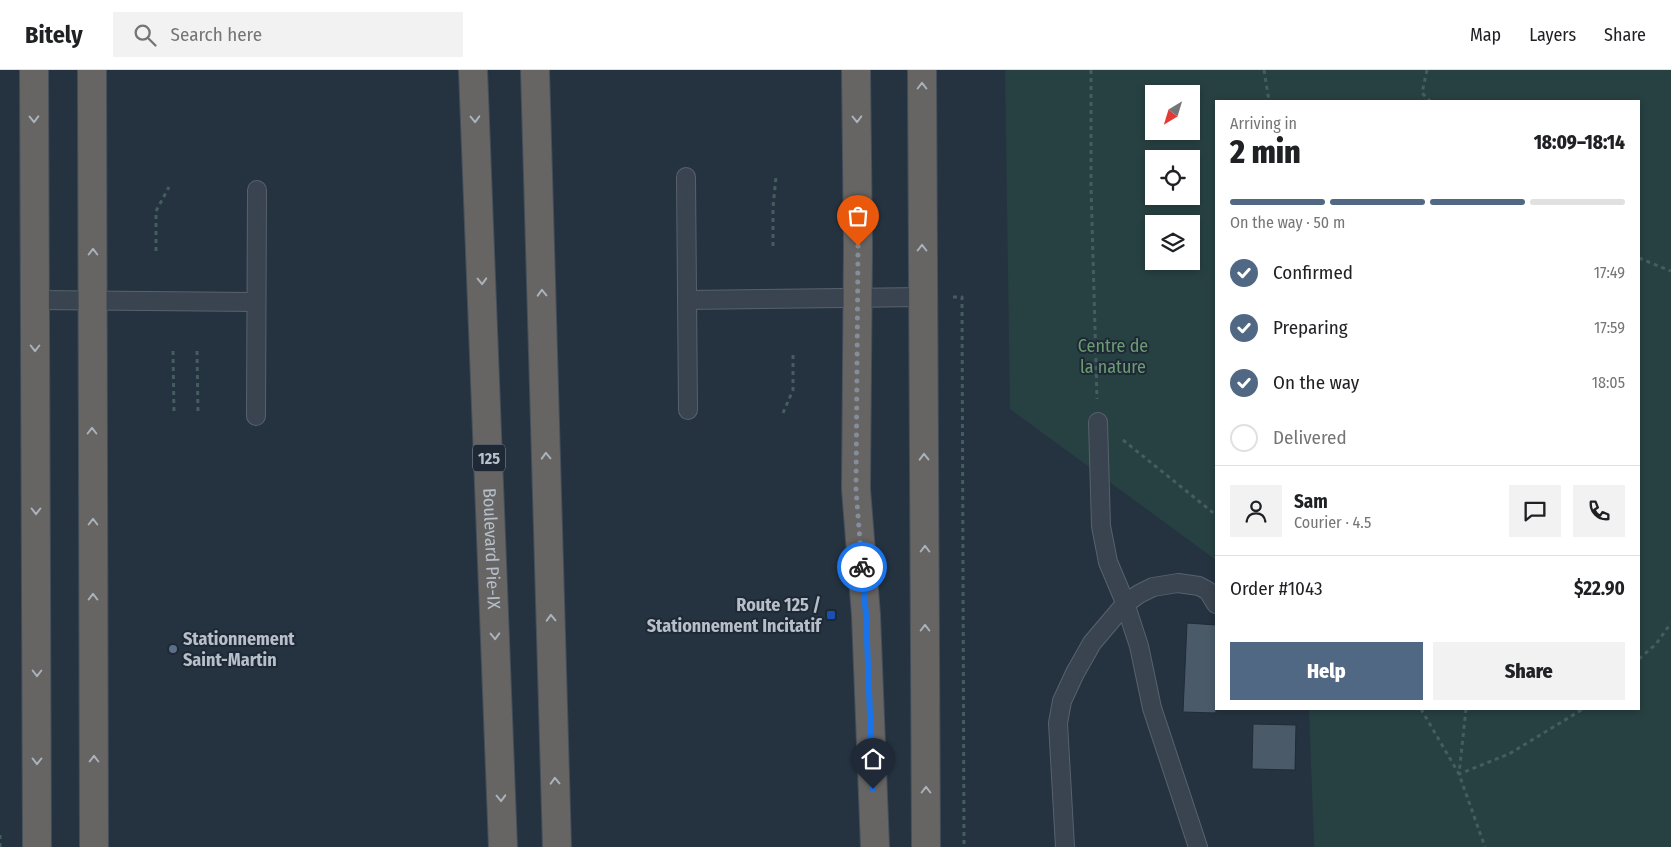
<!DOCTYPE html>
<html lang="en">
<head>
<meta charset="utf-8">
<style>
	:root { --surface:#fff; --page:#f2f2f2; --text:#202124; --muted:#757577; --line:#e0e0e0; --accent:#516884 }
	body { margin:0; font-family:"Fira Sans Condensed",sans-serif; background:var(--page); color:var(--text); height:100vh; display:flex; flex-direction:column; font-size:19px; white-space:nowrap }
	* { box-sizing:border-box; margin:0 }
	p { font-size:16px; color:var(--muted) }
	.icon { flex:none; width:28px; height:28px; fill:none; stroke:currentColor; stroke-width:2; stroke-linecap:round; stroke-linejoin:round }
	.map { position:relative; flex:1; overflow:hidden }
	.panel { position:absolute; left:1215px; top:30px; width:425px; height:610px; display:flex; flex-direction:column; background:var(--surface); border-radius:0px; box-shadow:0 2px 8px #0003 }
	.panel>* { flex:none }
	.needle { width:32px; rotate:218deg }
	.fabs { position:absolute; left:1145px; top:15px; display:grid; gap:10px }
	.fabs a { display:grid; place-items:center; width:55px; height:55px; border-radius:0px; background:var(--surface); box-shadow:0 2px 8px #0003; font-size:25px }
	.pin { position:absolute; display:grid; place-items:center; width:42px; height:42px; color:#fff; margin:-51px -21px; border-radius:50% 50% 50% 0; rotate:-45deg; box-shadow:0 0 5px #0007 }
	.pin .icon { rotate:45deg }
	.courier { position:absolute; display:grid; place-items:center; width:50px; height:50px; margin:-25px; border:4px solid #1a73e8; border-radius:50%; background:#fff; color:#222; box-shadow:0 1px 6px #0007 }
	.summary em { font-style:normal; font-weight:800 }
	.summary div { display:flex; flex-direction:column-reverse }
	.summary { display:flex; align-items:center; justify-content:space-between; height:85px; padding:0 15px }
	h1 { font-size:32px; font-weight:800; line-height:38px }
	.bar { display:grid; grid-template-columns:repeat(4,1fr); gap:8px 5px; align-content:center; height:60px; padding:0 15px }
	.bar i { height:6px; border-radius:4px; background:var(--line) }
	.bar .selected { background:var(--accent) }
	.bar p { grid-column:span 4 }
	.line { display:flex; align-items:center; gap:12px; padding:0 15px; border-top:1px solid var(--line) }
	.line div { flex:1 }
	.round { display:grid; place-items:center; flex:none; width:52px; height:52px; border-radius:0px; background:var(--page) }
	ol { padding:0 15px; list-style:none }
	li { display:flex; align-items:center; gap:15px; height:55px }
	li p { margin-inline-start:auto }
	li .icon { padding:5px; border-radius:50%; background:var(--accent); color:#fff; stroke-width:4 }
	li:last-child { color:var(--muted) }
	li i { width:28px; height:28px; border:2px solid var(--line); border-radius:50% }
	.button { display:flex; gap:10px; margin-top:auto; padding:10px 15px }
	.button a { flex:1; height:58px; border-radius:0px; background:var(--accent); color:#fff; font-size:20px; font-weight:800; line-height:58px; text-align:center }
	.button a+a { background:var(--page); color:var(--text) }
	header { display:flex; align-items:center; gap:30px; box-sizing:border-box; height:70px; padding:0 25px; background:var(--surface); border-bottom:1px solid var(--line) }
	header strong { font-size:24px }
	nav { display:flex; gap:28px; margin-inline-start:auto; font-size:18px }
	.search { width:350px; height:45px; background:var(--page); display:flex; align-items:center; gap:12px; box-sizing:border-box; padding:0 18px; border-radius:0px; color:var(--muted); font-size:19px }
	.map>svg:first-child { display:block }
	.green { fill:#274041; fill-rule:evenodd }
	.building { fill:#4b5a69; stroke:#202b37 }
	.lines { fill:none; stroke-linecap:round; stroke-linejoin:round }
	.service-casing { stroke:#57626d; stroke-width:20 }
	.trunk-casing { stroke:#444f5a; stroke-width:30 }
	.path { stroke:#455d5e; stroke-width:3; stroke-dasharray:4 4; stroke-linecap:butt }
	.service { stroke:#394450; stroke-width:18 }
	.trunk { stroke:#666563; stroke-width:28 }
	.oneway { stroke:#aab2bb }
	.done { stroke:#838e9a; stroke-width:5; stroke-dasharray:0 9 }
	.route { stroke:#1a73e8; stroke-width:6 }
	.transit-dot { fill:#1a4fb4; stroke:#1e2935; stroke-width:2 }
	.service-dot { fill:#5c6f8a; stroke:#1e2935; stroke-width:2 }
	.labels { text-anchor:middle; stroke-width:4; stroke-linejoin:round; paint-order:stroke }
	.shield { fill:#1e2935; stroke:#88929d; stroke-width:1 }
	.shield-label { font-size:16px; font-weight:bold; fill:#b6bfca }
	.park-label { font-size:18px; fill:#6c9c74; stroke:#1e2935 }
	.street-label { font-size:18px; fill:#b6bfca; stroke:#1e2935 }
	.poi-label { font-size:18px; font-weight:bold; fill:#b6bfca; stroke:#1e2935; text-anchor:end }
</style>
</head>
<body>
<header>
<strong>Bitely</strong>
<div class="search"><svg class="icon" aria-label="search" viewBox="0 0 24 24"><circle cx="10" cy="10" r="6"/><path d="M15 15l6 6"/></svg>Search here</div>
<nav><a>Map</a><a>Layers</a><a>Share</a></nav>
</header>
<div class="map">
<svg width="1671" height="777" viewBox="0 0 1671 777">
	<rect width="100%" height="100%" fill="#253340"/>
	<path class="green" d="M1005 0H1671V777H1314L1309 639H1639V31H1216V490L1010 339ZM1154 24H1191V61H1154ZM1154 89H1191V126H1154ZM1154 154H1191V191H1154Z"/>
	<g class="building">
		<path d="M1187 553 1216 555V643L1183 642Z"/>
		<path d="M1253 654 1296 655 1295 700 1252 699Z"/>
	</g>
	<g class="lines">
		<defs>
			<g id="service">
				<path d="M686 107 688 340"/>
				<path d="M36 230 256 232"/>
				<path d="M687 230 923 227"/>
				<path d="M256 346 257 120"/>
				<path d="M1098 352 1101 456 1108 492 1124 530 1139 576 1152 638 1198 777"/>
				<path d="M1065 777 1058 653 1062 631 1075 603 1092 573 1125 534 1139 524 1153 517 1178 513 1199 516 1208 521 1216 534"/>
			</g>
			<g id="trunk">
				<path d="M34 0 37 777"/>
				<path d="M92 0 94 777"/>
				<path id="s1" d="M473 0 503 777"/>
				<path d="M535 0 557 777"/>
				<path d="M856 0 858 176 856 419 866 545 875 777"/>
				<path d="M922 0 926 777"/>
			</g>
		</defs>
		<use href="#service" class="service-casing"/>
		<use href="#trunk" class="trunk-casing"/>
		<g class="path">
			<path d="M1091 0V116L1097 329"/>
			<path d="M1264 0 1269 31"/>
			<path d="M1427 0 1422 23 1430 31"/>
			<path d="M773 176V137L776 107"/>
			<path d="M156 181V141L169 117"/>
			<path d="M1639 188 1671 201"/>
			<path d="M953 227H962L964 777"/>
			<path d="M173 281 174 344"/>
			<path d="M197 281 198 345"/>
			<path d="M783 343 793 320V283"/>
			<path d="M1123 370 1216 445"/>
			<path d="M1639 589 1656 574 1671 553"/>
			<path d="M1421 639 1459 704 1485 777"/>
			<path d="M1466 639 1459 704 1509 684 1583 639"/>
			<path d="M0 765V777"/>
		</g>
		<use href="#service" class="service"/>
		<use href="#trunk" class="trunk"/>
	</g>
	<defs><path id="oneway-chevron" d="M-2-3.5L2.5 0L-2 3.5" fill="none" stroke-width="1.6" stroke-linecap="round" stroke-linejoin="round" transform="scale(1.25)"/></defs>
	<g class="oneway">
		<use href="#oneway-chevron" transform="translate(922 16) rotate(-90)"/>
		<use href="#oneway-chevron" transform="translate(34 49) rotate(89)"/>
		<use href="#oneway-chevron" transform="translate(475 49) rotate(88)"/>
		<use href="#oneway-chevron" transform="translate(857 49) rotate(89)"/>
		<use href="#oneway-chevron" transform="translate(922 178) rotate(-90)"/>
		<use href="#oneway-chevron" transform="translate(93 182) rotate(-90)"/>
		<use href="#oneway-chevron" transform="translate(482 211) rotate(88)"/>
		<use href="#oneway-chevron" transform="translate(542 223) rotate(-92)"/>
		<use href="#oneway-chevron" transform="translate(35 278) rotate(90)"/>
		<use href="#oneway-chevron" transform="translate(92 361) rotate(-90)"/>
		<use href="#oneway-chevron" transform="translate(546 386) rotate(-92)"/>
		<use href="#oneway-chevron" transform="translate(924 387) rotate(-91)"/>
		<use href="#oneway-chevron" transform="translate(36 441) rotate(90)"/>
		<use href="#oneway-chevron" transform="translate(93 452) rotate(-90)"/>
		<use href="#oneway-chevron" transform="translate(925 479) rotate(-90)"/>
		<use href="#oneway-chevron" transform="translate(93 527) rotate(-90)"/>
		<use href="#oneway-chevron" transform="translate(551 548) rotate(-92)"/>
		<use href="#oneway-chevron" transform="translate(925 558) rotate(-90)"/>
		<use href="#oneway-chevron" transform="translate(495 566) rotate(88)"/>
		<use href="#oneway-chevron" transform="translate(37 603) rotate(90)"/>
		<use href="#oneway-chevron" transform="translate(94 689) rotate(-90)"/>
		<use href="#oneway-chevron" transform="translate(37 691) rotate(90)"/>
		<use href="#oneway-chevron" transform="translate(555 711) rotate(-92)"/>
		<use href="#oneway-chevron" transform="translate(926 720) rotate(-90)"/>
		<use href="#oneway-chevron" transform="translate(501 728) rotate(88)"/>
	</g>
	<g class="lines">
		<path class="done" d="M858 176 856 419 862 497"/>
		<path class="route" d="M862 497 866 545 873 719"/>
	</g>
	<rect class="transit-dot" x="826" y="540" width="10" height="10" rx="2.5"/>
	<circle class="service-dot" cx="173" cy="579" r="5"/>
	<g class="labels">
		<rect class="shield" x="473" y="374.5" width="32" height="27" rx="4"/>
		<g class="shield-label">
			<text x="489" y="394">125</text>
		</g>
		<g class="park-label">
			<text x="1113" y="282">Centre de<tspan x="1113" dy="21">la nature</tspan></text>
		</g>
		<g class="street-label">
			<text dy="6" stroke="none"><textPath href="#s1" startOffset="479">Boulevard Pie-IX</textPath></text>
		</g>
		<g class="poi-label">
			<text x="821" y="541">Route 125 /<tspan x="821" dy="21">Stationnement Incitatif</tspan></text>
			<text x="183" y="575" text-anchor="start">Stationnement<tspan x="183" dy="21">Saint-Martin</tspan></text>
		</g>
	</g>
</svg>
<div class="fabs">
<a><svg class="needle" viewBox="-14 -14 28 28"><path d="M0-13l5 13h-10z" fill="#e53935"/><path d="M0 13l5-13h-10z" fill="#757577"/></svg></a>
<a><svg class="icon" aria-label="locate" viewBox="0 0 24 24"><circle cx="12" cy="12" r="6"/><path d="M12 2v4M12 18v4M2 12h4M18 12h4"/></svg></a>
<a><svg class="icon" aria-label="layers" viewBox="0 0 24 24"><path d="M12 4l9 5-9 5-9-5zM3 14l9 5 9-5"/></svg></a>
</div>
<div class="pin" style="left:858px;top:176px;background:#ea580c"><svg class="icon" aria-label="bag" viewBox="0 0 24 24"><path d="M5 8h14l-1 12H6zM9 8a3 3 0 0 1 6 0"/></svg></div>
<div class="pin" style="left:873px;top:719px;background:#1f2937"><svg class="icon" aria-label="home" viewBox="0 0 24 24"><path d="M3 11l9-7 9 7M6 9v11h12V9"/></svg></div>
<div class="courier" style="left:862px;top:497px"><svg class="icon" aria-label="bike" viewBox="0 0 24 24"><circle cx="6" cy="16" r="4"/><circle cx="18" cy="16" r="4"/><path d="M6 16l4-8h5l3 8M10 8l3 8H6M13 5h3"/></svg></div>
<section class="panel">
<div class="summary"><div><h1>2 min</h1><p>Arriving in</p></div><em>18:09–18:14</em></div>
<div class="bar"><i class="selected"></i><i class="selected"></i><i class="selected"></i><i></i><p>On the way · 50 m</p></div>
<ol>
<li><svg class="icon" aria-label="check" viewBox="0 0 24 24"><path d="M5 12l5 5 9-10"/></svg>Confirmed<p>17:49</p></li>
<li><svg class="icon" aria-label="check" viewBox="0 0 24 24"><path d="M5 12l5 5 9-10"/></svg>Preparing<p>17:59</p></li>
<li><svg class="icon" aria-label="check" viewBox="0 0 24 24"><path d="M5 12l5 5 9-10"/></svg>On the way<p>18:05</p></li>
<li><i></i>Delivered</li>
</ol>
<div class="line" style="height:90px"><a class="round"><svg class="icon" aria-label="person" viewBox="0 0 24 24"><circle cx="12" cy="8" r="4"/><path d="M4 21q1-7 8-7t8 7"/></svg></a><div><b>Sam</b><p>Courier · 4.5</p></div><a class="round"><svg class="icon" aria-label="chat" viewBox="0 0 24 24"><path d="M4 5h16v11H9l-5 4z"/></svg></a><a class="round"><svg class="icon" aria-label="phone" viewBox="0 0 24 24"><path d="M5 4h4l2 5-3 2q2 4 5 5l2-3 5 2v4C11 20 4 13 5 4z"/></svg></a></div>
<div class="line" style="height:65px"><div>Order #1043</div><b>$22.90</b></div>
<div class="button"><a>Help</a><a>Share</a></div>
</section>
</div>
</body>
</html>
